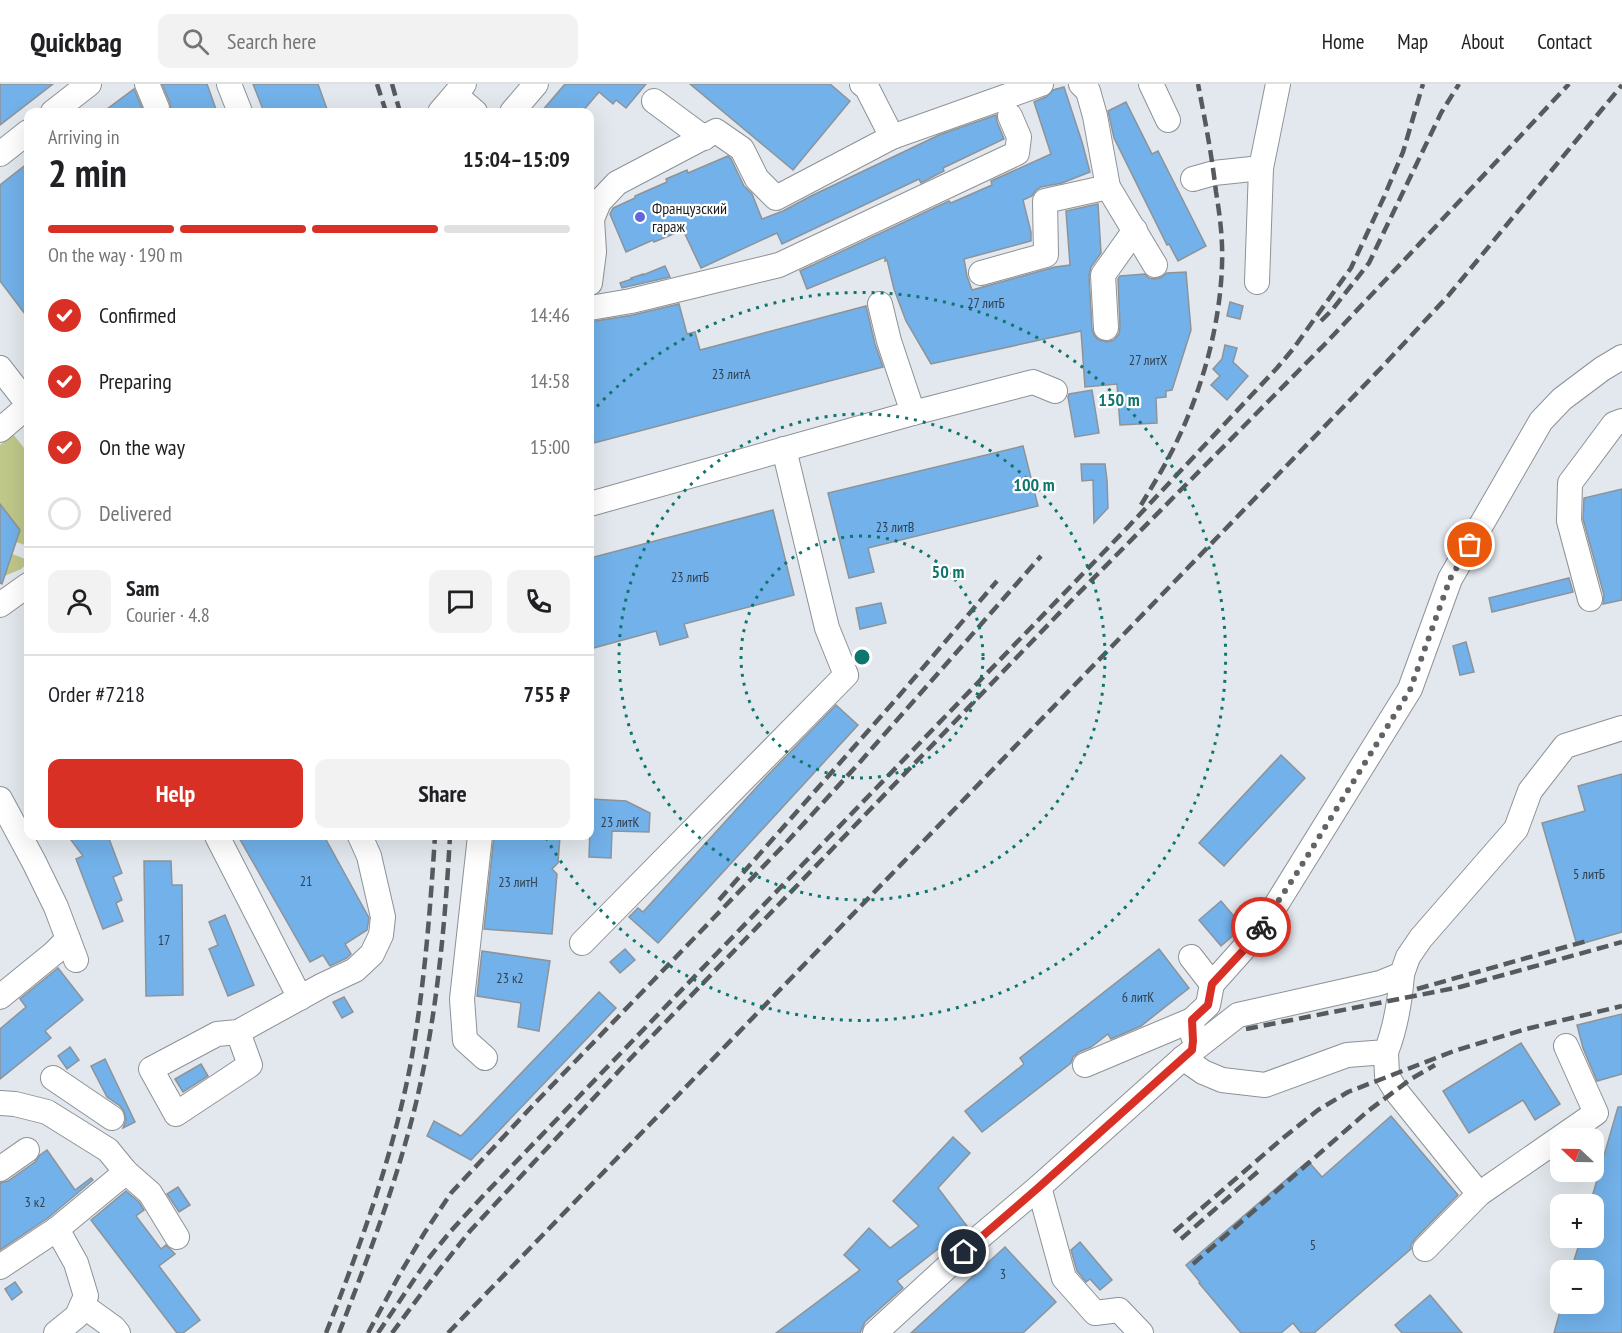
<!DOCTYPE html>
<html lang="en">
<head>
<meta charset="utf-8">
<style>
	:root { --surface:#fff; --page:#f2f2f2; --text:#202124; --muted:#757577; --line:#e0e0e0; --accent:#d93025 }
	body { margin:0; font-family:"PT Sans Narrow",sans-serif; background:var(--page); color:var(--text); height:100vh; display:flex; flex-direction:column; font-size:22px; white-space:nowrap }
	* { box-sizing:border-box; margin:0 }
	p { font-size:20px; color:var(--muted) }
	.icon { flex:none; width:33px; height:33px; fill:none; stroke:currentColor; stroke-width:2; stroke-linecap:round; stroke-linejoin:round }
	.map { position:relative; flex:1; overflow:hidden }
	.details { position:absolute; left:24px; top:24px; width:570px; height:732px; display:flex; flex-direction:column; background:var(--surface); border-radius:12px; box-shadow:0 6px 24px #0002 }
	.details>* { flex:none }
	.needle { width:39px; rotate:292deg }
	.controls { position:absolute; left:1550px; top:1044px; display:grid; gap:12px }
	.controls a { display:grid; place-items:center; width:54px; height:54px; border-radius:12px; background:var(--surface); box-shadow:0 6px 24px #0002; font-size:30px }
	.pin { position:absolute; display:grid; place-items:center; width:51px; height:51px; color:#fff; margin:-26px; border:3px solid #fff; border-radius:50%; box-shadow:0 2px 6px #0007 }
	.courier { position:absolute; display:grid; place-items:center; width:60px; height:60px; margin:-30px; border:4px solid #d93025; border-radius:50%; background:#fff; color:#222; box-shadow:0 2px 8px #0007 }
	.summary em { font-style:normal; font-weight:700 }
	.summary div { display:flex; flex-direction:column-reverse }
	.summary { display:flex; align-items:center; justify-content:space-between; height:102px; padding:0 24px }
	h1 { font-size:39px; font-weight:700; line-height:45px }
	.bar { display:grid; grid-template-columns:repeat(4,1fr); gap:9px 6px; align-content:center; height:72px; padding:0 24px }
	.bar i { height:8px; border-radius:4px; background:var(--line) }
	.bar .on { background:var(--accent) }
	.bar p { grid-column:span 4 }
	.line { display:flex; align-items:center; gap:15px; padding:0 24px; border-top:2px solid var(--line) }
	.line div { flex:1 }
	.round { display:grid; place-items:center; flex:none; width:63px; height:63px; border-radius:12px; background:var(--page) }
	ol { padding:0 24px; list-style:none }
	li { display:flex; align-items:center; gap:18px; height:66px }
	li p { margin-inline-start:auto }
	li .icon { padding:6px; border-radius:50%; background:var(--accent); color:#fff; stroke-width:4 }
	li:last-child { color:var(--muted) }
	li i { width:33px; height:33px; border:3px solid var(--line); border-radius:50% }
	.action { display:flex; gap:12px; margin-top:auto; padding:12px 24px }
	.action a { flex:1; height:69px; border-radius:12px; background:var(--accent); color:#fff; font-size:24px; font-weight:700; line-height:69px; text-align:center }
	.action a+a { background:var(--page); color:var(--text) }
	header { display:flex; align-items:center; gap:36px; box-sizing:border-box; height:84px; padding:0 30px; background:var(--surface); border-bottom:2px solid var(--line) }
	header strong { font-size:28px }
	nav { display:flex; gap:33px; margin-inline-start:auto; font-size:21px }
	.search { width:420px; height:54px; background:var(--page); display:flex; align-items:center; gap:15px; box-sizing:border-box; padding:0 21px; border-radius:12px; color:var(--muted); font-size:22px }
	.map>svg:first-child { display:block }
	.green { fill:#bfc789 }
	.building { fill:#72b1e9; stroke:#8e9398; stroke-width:1.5 }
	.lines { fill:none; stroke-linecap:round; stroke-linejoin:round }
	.minor-casing { stroke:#8d9297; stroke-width:26 }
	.minor { stroke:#fff; stroke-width:24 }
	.rail { stroke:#575a5d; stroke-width:4.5; stroke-dasharray:12 6; stroke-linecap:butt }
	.done { stroke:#616467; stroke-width:6; stroke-dasharray:0 10.8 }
	.route { stroke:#d93025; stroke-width:8 }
	.ring { fill:none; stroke:#0f766e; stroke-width:3; stroke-dasharray:3 6 }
	.poi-dot { fill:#6166df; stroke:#fff; stroke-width:2 }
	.labels { text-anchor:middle; stroke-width:4.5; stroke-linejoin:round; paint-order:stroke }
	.number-label { font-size:14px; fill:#314252 }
	.poi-label { font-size:16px; fill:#1b1d1f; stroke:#fff; text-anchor:start }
	.centre { fill:#0f766e; stroke:#fff; stroke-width:3 }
	.ring-label { font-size:18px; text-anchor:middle; font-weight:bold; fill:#0f766e; stroke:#fff; stroke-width:4.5; stroke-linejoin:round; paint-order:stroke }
</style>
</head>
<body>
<header>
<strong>Quickbag</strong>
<div class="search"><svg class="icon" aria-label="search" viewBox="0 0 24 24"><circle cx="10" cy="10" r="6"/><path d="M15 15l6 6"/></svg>Search here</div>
<nav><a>Home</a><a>Map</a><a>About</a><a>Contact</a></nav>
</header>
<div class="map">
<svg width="1622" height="1249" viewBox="0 0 1622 1249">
	<rect width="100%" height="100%" fill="#e2e8ed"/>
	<g class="green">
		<path d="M13 350 28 369V462L16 458 20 446 0 420V361Z"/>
		<path d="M12 470 28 476V479L21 485 0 494V486L8 484Z"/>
	</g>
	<g class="building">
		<path d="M0 0H53L0 41Z"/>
		<path d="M162 0H207L217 28H171L170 19Z"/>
		<path d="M253 0H318L328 28H264Z"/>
		<path d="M565 0H646L626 24 616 16 613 20 599 8 582 28H541Z"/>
		<path d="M690 0H830L850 17 793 86Z"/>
		<path d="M1064 3 1082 58 1090 88 1062 99 1041 103 1036 106 1032 112 1023 116 1031 148V157L964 175 967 192 972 206 1055 183 1070 181 1066 127 1098 120 1101 169 1091 183 1089 192 1092 245 1094 251 1099 256 1107 258 1114 256 1119 250 1120 243 1118 195 1120 192 1145 190 1149 194 1156 195 1162 193 1167 189 1186 188 1191 246 1172 306 1166 307V313L1156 314 1157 339 1120 341 1117 300 1085 303 1081 247 931 280 906 237 894 205 887 176 885 177V173L807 205 800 187 949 117 951 119 992 101 991 97 1051 70 1034 18 1046 13 1053 6Z"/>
		<path d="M134 5 142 24 136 28H103Z"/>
		<path d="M1126 18 1152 70 1158 67 1206 162 1178 177 1169 160 1167 161 1114 54 1108 27Z"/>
		<path d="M996 31 997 38 1004 55 943 84 944 87 921 99 919 95 782 160 777 149 701 184 683 146 654 158 653 156 626 168 610 130 613 124 635 114V112L667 98 666 95 687 86 688 89 728 72 731 75 744 102 752 110 762 135 783 127 811 112 939 51Z"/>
		<path d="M28 79V234L0 197V101Z"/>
		<path d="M665 182 670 193 622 204 620 199 632 195 631 194 643 190V191Z"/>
		<path d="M1230 218 1243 222 1240 235 1227 232Z"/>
		<path d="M679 220 687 250 695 248 700 266 866 222 875 260 883 283 590 360V238L633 231Z"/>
		<path d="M1225 261 1237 264 1233 278 1248 292 1227 316 1211 301 1220 292 1213 285 1222 275Z"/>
		<path d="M1092 306 1099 349 1075 353 1068 313 1069 310Z"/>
		<path d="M1023 362 1038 422 868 464 874 488 849 494 828 409Z"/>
		<path d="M1081 380H1105L1107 396 1108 424 1094 439 1093 396 1082 397Z"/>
		<path d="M1622 405V516L1603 520 1604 511 1583 435 1584 414Z"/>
		<path d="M0 420 20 446 2 500 0 499Z"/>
		<path d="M773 426 794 511 684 540 688 553 660 561 656 547 590 565V474Z"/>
		<path d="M1569 494 1573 508 1492 528 1489 514Z"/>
		<path d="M881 519 886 539 860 545 856 524Z"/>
		<path d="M1466 558 1474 588 1460 591 1453 562Z"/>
		<path d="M836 621 858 641 658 859 629 833 638 824 643 828 765 694Z"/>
		<path d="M1281 671 1305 694 1224 782 1199 759Z"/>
		<path d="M1622 690V848L1577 861 1542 739 1585 727 1578 702Z"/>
		<path d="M591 715 626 717 650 729 649 748 612 747 611 774 589 773Z"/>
		<path d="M68 752H108L122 789 113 793 122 816 116 819 123 837 103 845 76 775 83 772Z"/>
		<path d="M238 752H324L369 834 367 846 345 860 351 870 347 874 330 882 323 871 310 878Z"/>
		<path d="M494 752H560L558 779 552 785 557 790 552 850 484 845Z"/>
		<path d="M144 777H171L172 801H182L183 911 146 912Z"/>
		<path d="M1221 817 1243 843 1221 862 1199 836Z"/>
		<path d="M225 831 254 901 228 912 209 865 218 861 209 838Z"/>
		<path d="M625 865 635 876 620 889 610 878Z"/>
		<path d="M1159 865 1189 904 1141 942 1111 955 1108 950 1091 963 1079 968 1073 973 1071 979 982 1048 965 1027 1024 980 1020 974Z"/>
		<path d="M482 867 550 877 539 947 518 943 521 919 477 912Z"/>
		<path d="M58 884 83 916 45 947 51 954 0 995V945L26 923 20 915Z"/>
		<path d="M599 908 616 924 471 1076 427 1052 434 1037 461 1052Z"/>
		<path d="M344 913 353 928 342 934 333 918Z"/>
		<path d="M1622 930V990L1597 997 1583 964 1577 941Z"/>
		<path d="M1521 959 1560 1020 1535 1036 1523 1016 1469 1049 1443 1007Z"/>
		<path d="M70 963 79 976 67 985 58 972Z"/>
		<path d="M105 975 135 1038 123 1044 126 1036 124 1027 120 1022 107 1013 91 982Z"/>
		<path d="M201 980 208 992 183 1008 175 995Z"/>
		<path d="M1618 1023H1622V1249H1554L1562 1220H1593V1186H1571L1581 1154H1593V1120H1590Z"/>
		<path d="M1391 1032 1458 1111 1415 1155 1411 1161V1165L1314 1249H1301L1293 1239 1281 1249H1241L1199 1199 1200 1198 1186 1181 1308 1077 1322 1093Z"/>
		<path d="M953 1053 970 1069 938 1104 967 1142 897 1197 903 1204 865 1238 860 1249H776L860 1186 844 1171 869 1144 890 1164 919 1142 893 1117Z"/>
		<path d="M47 1066 75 1106 91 1094 93 1096 48 1134 0 1166V1099L8 1097 35 1078 40 1071Z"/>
		<path d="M178 1103 190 1121 179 1128 167 1110Z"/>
		<path d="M126 1107 139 1118 144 1126 136 1132 161 1165 166 1161 175 1170 159 1182 200 1236 183 1249H177L91 1136Z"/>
		<path d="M1080 1158 1112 1196 1100 1206 1090 1195 1086 1198 1077 1187 1071 1166Z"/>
		<path d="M1005 1163 1056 1218 1023 1249H911Z"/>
		<path d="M15 1198 22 1208 12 1216 5 1205Z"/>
		<path d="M1430 1211 1462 1249H1402L1395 1241Z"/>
	</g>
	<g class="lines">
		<defs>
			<g id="minor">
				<path d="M147 0 157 24 156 28"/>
				<path d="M229 0 240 28"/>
				<path d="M862 0 867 4 892 53"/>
				<path d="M1081 0 1088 7 1095 32 1108 103 1155 181"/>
				<path d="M1151 0 1168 36"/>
				<path d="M455 11 475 28"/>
				<path d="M654 17 704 54"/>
				<path d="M53 28 89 0"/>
				<path d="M440 28 464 0"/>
				<path d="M512 28 536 0"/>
				<path d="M0 70 28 48"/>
				<path d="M1193 95 1214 89 1261 84"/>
				<path d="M981 189 1046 171 1045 117 1108 103"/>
				<path d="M1257 198 1261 84 1278 0"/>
				<path d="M590 199 594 168 592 135 599 118 617 99 716 47 742 65 757 95 776 114 892 53 1041 0"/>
				<path d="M880 220 889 257 913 329"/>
				<path d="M590 224 631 217 779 181 1017 69 1019 53 1010 32"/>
				<path d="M1106 244 1103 191 1135 146"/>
				<path d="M0 284 28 320"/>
				<path d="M0 346 28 322"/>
				<path d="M590 420 913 329 1033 298 1055 307"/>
				<path d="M1590 515 1569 437 1570 399 1614 340 1622 337"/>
				<path d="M0 521 28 501"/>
				<path d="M0 715 34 778 56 823 76 876"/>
				<path d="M217 752 300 914"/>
				<path d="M480 752 462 915 465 956 485 974"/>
				<path d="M582 859 846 591 827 544 784 365"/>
				<path d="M1191 873 1212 900 1208 921 1192 936 1193 952"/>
				<path d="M1212 900 1253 854 1276 821 1410 605 1450 495 1541 337 1562 315 1602 285 1622 273"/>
				<path d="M0 913 54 869 68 855"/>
				<path d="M238 948 250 981 176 1030 151 985 217 950 238 948 323 901 355 886 372 870 381 851 383 833 369 772 360 752"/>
				<path d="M1386 968 1387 992 1396 1007 1479 1110"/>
				<path d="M1183 974 1203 988 1222 996 1265 1001 1347 971 1386 968C1396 943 1400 917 1402 890"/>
				<path d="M1085 981 1192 936"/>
				<path d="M53 994 112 1034"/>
				<path d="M0 1019 15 1020 47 1028 108 1066 126 1088 150 1109 177 1153"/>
				<path d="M0 1085 27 1066"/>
				<path d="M1039 1103 1064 1194 1095 1229 1119 1226 1141 1249"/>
				<path d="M1425 1165 1479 1110 1596 1029 1566 962"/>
				<path d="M0 1183 57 1145 126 1088"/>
				<path d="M82 1221 114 1244 118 1249"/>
				<path d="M56 1249 77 1232 86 1212 76 1179 57 1145"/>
				<path d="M875 1249 981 1152 1039 1103 1183 974 1238 931 1380 899 1402 890 1408 873 1421 854 1516 745 1530 707 1565 662 1622 644"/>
			</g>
		</defs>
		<use href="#minor" class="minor-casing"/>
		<use href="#minor" class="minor"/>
		<g class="rail">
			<path d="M377 0 386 28"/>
			<path d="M392 0 400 28"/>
			<path d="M1321 237 1332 226 1369 179 1441 29 1459 0"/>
			<path d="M1141 421C1151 404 1162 387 1171 369 1200 313 1220 245 1222 181 1223 156 1220 132 1216 108 1212 72 1205 36 1198 0"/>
			<path d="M719 816 898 613 997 497"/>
			<path d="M1417 905 1590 856"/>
			<path d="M1246 945 1460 903 1622 858"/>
			<path d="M1174 1148 1283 1054 1318 1026 1348 1008 1454 967 1526 945 1622 922"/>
			<path d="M1181 1155 1262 1084"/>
			<path d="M1193 1180 1368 1027 1411 995 1435 981"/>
			<path d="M326 1249C360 1163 392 1074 410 983 424 907 430 829 435 752"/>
			<path d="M339 1249C368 1174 397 1097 416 1019 437 931 445 841 450 752"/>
			<path d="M368 1249 401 1188 425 1148 451 1109 537 1017 785 760 861 677 1041 472"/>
			<path d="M378 1249 428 1175 450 1148 482 1113 1127 444 1277 284 1293 265 1351 184 1384 113 1403 68 1423 0"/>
			<path d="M392 1249 439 1186 470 1147 630 975 1071 517 1325 260 1409 171 1569 0"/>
			<path d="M448 1249 1382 283 1448 212 1622 1"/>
		</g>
	</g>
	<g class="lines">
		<path class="done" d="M1261 843 1295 792 1410 606 1450 495 1470 461"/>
		<path class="route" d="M964 1168 1039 1103 1192 966 1193 957 1192 936 1208 921 1212 900 1254 855 1261 843"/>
	</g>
	<g class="ring">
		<circle cx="862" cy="573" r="121"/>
		<circle cx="862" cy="573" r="243"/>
		<path d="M591 329A364 364 0 1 1 545 752"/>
	</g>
	<circle class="poi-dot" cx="640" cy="133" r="6"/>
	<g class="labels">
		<g class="number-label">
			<text x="986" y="224">27 литБ</text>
			<text x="1148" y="281">27 литХ</text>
			<text x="731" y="295">23 литА</text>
			<text x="895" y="448">23 литВ</text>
			<text x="690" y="498">23 литБ</text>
			<text x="620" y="743">23 литК</text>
			<text x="1589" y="795">5 литБ</text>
			<text x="306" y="802">21</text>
			<text x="518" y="803">23 литН</text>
			<text x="164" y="861">17</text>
			<text x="510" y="899">23 к2</text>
			<text x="1138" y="918">6 литК</text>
			<text x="35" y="1123">3 к2</text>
			<text x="1313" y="1166">5</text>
			<text x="1003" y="1195">3</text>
		</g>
		<g class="poi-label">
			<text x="652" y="130">Французский<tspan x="652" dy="18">гараж</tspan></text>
		</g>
	</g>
	<circle cx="862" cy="573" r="9" class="centre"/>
	<g class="ring-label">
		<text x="1119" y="322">150 m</text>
		<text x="1034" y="407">100 m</text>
		<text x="948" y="494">50 m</text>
	</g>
</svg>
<div class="controls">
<a><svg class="needle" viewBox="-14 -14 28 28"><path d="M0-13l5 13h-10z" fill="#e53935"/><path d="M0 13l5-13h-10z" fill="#757577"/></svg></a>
<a>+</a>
<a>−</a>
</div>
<div class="pin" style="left:1470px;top:461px;background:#ea580c"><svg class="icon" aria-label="bag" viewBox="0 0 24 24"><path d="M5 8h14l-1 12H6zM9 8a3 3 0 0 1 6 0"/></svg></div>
<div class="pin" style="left:964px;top:1168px;background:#1f2937"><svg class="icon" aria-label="home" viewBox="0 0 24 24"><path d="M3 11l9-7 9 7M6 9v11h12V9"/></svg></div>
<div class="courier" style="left:1261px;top:843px"><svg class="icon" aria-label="bike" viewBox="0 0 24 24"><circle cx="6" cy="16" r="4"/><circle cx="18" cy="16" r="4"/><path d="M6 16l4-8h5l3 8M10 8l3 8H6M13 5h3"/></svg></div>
<section class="details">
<div class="summary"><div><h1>2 min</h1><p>Arriving in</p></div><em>15:04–15:09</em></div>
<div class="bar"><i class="on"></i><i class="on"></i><i class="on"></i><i></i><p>On the way · 190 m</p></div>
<ol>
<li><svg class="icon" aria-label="check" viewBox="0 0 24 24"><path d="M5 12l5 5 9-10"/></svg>Confirmed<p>14:46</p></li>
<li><svg class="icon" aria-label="check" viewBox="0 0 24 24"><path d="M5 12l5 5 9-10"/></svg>Preparing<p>14:58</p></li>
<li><svg class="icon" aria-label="check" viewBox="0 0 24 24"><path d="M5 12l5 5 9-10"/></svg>On the way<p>15:00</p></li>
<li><i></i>Delivered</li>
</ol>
<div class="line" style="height:108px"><a class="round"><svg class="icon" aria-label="person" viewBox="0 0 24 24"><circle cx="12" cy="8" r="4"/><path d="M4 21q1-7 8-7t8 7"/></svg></a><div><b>Sam</b><p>Courier · 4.8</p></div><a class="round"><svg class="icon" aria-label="chat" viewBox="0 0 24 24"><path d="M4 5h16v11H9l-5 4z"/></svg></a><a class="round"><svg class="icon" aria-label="phone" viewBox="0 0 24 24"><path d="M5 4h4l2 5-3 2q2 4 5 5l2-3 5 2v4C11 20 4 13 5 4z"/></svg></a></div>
<div class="line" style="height:78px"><div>Order #7218</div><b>755 ₽</b></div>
<div class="action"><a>Help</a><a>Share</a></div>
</section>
</div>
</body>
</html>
